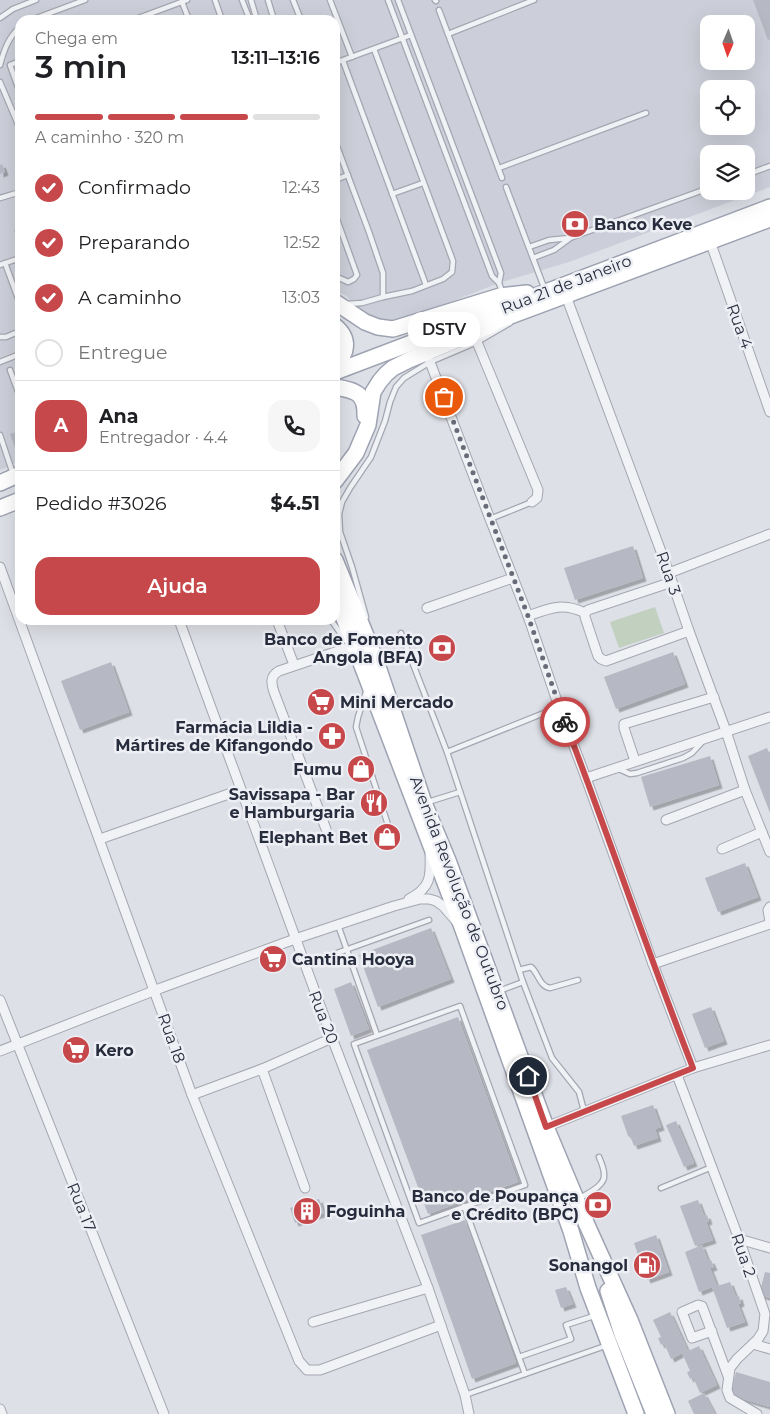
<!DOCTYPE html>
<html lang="pt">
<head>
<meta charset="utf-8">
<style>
	:root { --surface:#fff; --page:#f6f6f6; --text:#202124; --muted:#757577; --line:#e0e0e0; --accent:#c7484a }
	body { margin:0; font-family:Montserrat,sans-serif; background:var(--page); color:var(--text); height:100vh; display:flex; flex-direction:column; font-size:19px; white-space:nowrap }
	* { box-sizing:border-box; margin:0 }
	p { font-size:16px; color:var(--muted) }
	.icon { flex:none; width:28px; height:28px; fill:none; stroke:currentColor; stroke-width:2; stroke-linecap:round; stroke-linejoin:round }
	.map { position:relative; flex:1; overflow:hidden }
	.drawer { position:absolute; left:15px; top:15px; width:325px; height:610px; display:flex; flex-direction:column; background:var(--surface); border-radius:15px; box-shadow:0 5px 20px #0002 }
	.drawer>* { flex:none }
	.needle { width:32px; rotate:182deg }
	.buttons { position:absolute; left:700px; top:15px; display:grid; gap:10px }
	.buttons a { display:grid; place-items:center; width:55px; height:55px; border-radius:10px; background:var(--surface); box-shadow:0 5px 20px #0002; font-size:25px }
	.pin { position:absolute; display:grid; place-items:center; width:42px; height:42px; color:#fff; margin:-21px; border:2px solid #fff; border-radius:50%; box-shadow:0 1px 5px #0007 }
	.courier { position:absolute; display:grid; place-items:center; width:50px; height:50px; margin:-25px; border:4px solid #c7484a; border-radius:50%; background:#fff; color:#222; box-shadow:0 1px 6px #0007 }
	.bubble { position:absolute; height:35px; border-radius:15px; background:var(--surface); box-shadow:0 5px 20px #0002; font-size:16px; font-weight:600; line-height:35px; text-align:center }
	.head em { font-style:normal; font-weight:600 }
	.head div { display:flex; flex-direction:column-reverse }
	.head { display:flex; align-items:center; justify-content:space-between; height:85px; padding:0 20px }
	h1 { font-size:32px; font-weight:600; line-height:38px }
	.bar { display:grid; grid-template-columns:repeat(4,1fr); gap:8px 5px; align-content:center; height:60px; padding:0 20px }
	.bar i { height:6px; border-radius:4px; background:var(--line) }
	.bar .active { background:var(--accent) }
	.bar p { grid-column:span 4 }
	.line { display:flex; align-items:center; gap:12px; padding:0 20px; border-top:1px solid var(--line) }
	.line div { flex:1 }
	.round { display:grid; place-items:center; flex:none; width:52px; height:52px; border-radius:15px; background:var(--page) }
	ol { padding:0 20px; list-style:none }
	li { display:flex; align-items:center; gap:15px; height:55px }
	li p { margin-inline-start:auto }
	li .icon { padding:5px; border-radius:50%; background:var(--accent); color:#fff; stroke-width:4 }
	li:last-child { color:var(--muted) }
	li i { width:28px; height:28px; border:2px solid var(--line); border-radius:50% }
	.cta { display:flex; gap:10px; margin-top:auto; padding:10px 20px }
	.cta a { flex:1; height:58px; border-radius:15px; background:var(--accent); color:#fff; font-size:20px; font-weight:600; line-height:58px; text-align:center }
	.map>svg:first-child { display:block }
	.built { fill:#cccfd9; fill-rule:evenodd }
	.green { fill:#c2d0c0 }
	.building { fill:#b6b9c3; filter:url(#shadow) }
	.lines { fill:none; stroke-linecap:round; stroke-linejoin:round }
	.service-casing { stroke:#a4a7b1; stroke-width:7 }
	.minor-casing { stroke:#a4a7b1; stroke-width:11 }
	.primary-casing { stroke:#9ea3b2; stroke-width:18 }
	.service { stroke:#f1f2f5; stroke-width:4.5 }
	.minor { stroke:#f1f2f5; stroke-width:9 }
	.primary { stroke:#fff; stroke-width:15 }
	.done { stroke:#686c78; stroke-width:5; stroke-dasharray:0 9 }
	.route { stroke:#c7484a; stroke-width:6 }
	.labels { text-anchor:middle; stroke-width:5; stroke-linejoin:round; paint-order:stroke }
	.poi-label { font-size:16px; font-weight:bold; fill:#282d3d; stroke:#edeff5; text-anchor:end }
	.street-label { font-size:16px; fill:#282d3d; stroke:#edeff5 }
</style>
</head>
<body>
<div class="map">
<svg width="770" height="1414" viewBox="0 0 770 1414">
	<defs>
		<filter id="shadow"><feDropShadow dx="3.5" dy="3.5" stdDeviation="0" flood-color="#0004"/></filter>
	</defs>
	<rect width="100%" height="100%" fill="#dee0e7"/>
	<path class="built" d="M0 0H770V187L569 262 499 283 399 322 392 323 370 318 345 295 335 291V20H20V461L0 470ZM709 24H746V61H709ZM709 89H746V126H709ZM709 154H746V191H709Z"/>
	<path class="green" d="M655 607 664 633 619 648 610 622Z"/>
	<g class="building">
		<path d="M753 0H770V39L768 40Z"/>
		<path d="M2 164 5 172 0 174V165Z"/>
		<path d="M20 431V450L16 451 10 434Z"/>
		<path d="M633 546 643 578 575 600 564 568Z"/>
		<path d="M673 652 685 684 616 709 604 677Z"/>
		<path d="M111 662 129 712 80 730 61 681Z"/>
		<path d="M767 748 770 755V813L748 756Z"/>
		<path d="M710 756 719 785 650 807 641 777Z"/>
		<path d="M745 863 758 897 718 912 705 878Z"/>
		<path d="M431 928 451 979 378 1007 359 955Z"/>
		<path d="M351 982 369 1029 351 1036 334 989Z"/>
		<path d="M711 1007 724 1041 705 1048 692 1014Z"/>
		<path d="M458 1017 518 1182 428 1214 367 1050Z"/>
		<path d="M653 1105 661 1127 655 1129 658 1138 634 1146 631 1138 628 1136 621 1116Z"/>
		<path d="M676 1121 694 1163 684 1167 666 1125Z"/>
		<path d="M319 1199 324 1213 295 1223 290 1208Z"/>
		<path d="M698 1200 704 1216 707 1215 709 1221 706 1222 713 1240 695 1246 680 1206Z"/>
		<path d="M465 1220 516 1363 472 1379 421 1235Z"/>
		<path d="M656 1235 669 1272 647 1280 634 1243Z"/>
		<path d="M702 1245 708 1261 711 1260 714 1267 710 1268 717 1286 730 1282 736 1297 739 1296 741 1303 738 1304 745 1322 727 1328 712 1287 699 1292 685 1252Z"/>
		<path d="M765 1272 770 1273V1298L759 1295Z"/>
		<path d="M566 1287 573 1304 561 1308 555 1290Z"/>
		<path d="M670 1312 688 1351 699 1346 717 1385 700 1393 693 1377 690 1379 687 1372 690 1371 682 1353 671 1359 664 1343 661 1345 658 1338 661 1337 653 1320Z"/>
		<path d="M736 1372 770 1382V1407L730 1395Z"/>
		<path d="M704 1393 715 1414H694L688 1401Z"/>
	</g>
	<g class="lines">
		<defs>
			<g id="service">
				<path d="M215 0 222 20"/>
				<path d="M242 0 250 20"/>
				<path d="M251 0 257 20"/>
				<path d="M268 0 274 20"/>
				<path d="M293 0 301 20"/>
				<path d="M330 0 352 57"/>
				<path d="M388 0 492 276 499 283 503 294"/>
				<path d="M398 0 501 273 499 283"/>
				<path d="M435 0 436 1"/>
				<path d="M182 2 189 20"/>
				<path d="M439 10 502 178"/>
				<path d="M0 18 13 9 36 0"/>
				<path d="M31 20 85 0"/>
				<path d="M133 20 187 0"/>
				<path d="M448 34 534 0"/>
				<path d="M20 61 10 65 20 93"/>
				<path d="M343 61 426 285"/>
				<path d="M17 63 20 72"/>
				<path d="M335 63 411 35"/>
				<path d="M0 65C4 50 8 38 20 27"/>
				<path d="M0 82 20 129"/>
				<path d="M335 141 369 232 383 273V297"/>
				<path d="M499 168 646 113"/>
				<path d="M746 175 770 166"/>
				<path d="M335 180 348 175"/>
				<path d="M506 187 545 290"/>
				<path d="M392 194 423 183"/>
				<path d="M0 198 20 192"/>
				<path d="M335 214 357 275 354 279 348 282 335 276"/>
				<path d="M20 225 18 231 20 240"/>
				<path d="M529 247 549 240 570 238 709 188"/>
				<path d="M533 258 554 250 569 239"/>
				<path d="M5 263 20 304"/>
				<path d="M0 265 20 258"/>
				<path d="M347 304 362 303 383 297 412 291 443 279 452 272 453 261 374 49"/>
				<path d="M0 337H6L20 331"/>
				<path d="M0 362 20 354"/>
				<path d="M10 370 20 397"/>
				<path d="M0 435 13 474"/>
				<path d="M490 519 532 502"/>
				<path d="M366 617 352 567 340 532 339 514 342 502 350 488 371 457 385 421 390 402 396 387 404 378 430 362 477 342 510 323"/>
				<path d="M331 620 346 641"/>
				<path d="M401 633 447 752 523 982 552 1058 579 1092 584 1111"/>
				<path d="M367 689 358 717 356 727 390 831"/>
				<path d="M447 752 559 707"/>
				<path d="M619 769 630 774 637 773 683 758 692 753 703 741"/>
				<path d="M428 802 460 792"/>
				<path d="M338 925 377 1035"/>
				<path d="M323 958 429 920"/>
				<path d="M519 970 531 967C539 974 539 986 550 988L578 980"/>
				<path d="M499 991 523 982"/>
				<path d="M460 1006 525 1185 419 1223 354 1044Z"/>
				<path d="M661 1188 712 1167"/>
				<path d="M578 1199C586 1194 606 1186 604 1174 604 1168 601 1162 599 1157"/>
				<path d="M464 1206 525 1374"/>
				<path d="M519 1357 571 1339 566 1325 597 1315"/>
				<path d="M465 1395 608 1345"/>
			</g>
			<g id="minor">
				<path d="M710 241 770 412"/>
				<path d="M566 296 669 573 689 631 726 731 745 790 770 852"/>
				<path d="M477 342 538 490 537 498 532 502"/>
				<path d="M430 362 490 519 528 616 559 707 586 778 653 964 693 1068"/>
				<path d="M0 567 192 1095 299 1361 307 1370H320L441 1325"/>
				<path d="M669 573 770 534"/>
				<path d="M672 582 588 610 585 613V617L598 656 601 659 606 661 689 631"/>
				<path d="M427 608 513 578"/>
				<path d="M528 616C550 608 563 602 585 613"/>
				<path d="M179 620 332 1038 428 1288 465 1395 469 1414"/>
				<path d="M277 620 294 665"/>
				<path d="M635 761 624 728V724L714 697"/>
				<path d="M586 778 770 717"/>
				<path d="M666 820 745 790"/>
				<path d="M326 829 274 692C271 683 270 676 279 671L350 647"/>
				<path d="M100 839 240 790"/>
				<path d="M722 849 762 832"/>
				<path d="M409 899C431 888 431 876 430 854"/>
				<path d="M770 907 768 910 770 922"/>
				<path d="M653 964 770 924"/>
				<path d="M0 1000 164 1414"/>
				<path d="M0 1051 161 988 295 939 394 906 420 899H429L436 901 443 906 456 921"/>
				<path d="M262 1069 305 1188"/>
				<path d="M677 1075 739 1239 765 1314 763 1331 758 1339 737 1359 730 1368 727 1390 730 1398 757 1414"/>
				<path d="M192 1095 262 1069 332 1038"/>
				<path d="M546 1127 693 1068 770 1045"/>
				<path d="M739 1239 770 1248"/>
				<path d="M313 1322 428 1288"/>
				<path d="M712 1331 692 1338 682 1312 698 1305 702 1306 728 1376"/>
				<path d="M753 1344 770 1349"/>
				<path d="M0 1409 2 1414"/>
			</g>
			<g id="primary">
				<path d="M335 302 365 322 378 327 393 329 500 296 527 293"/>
				<path d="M335 326C350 338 348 354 335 365"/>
				<path d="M481 327 770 219"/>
				<path d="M335 372 770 207"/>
				<path d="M335 387C355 390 366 393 365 416"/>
				<path d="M335 481 356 453 368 425 373 392 380 381 386 374 393 368 409 360 492 325"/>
				<path d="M0 483 20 474"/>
				<path d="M0 508 20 500"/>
				<path d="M335 560 374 655 424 803 449 863 546 1127 587 1225 630 1320 667 1414"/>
				<path d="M335 595 462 927 571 1231 588 1288 636 1414"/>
				<path d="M608 1291 622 1334 654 1414"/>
			</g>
		</defs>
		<use href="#service" class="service-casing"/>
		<use href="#minor" class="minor-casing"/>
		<use href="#primary" class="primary-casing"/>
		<use href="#service" class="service"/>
		<use href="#minor" class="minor"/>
		<use href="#primary" class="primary"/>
	</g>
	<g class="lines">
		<path class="done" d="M444 397 528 616 565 722"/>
		<path class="route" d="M528 1076 546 1127 693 1068C648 953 609 837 565 722"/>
	</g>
	<defs>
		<symbol id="bank-disc" viewBox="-11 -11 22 22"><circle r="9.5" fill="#c7484a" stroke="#edeff5"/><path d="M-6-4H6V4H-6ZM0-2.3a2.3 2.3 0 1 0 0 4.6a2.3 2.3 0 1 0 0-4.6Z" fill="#fff"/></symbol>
		<symbol id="supermarket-disc" viewBox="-11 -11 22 22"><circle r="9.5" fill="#c7484a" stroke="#edeff5"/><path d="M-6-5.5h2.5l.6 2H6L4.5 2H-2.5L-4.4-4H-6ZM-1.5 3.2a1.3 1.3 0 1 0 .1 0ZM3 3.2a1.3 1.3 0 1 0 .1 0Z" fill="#fff"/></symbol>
		<symbol id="pharmacy-disc" viewBox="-11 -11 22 22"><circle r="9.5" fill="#c7484a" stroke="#edeff5"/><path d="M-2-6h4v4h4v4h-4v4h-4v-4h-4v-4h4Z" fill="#fff"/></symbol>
		<symbol id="shop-disc" viewBox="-11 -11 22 22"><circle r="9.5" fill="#c7484a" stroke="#edeff5"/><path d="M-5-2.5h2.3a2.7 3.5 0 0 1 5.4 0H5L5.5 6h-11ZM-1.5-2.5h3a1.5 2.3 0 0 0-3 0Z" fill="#fff"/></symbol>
		<symbol id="restaurant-disc" viewBox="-11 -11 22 22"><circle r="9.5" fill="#c7484a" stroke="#edeff5"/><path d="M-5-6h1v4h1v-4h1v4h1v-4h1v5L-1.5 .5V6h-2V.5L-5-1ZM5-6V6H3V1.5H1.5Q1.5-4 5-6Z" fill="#fff"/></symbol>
		<symbol id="building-disc" viewBox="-11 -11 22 22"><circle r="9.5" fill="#c7484a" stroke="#edeff5"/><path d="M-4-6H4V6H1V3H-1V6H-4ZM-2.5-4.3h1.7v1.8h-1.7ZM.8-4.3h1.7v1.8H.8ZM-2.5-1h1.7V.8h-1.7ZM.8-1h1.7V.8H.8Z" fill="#fff"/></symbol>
		<symbol id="fuel-disc" viewBox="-11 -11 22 22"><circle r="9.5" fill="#c7484a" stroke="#edeff5"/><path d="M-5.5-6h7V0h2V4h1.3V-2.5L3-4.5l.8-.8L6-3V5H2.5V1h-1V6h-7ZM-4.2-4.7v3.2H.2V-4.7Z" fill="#fff"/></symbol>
	</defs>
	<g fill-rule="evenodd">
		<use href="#bank-disc" x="559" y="208" width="32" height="32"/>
		<use href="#bank-disc" x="426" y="632" width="32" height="32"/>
		<use href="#supermarket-disc" x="305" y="686" width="32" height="32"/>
		<use href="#pharmacy-disc" x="316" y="720" width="32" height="32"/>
		<use href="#shop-disc" x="345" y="753" width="32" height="32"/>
		<use href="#restaurant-disc" x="358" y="787" width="32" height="32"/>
		<use href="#shop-disc" x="371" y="821" width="32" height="32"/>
		<use href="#supermarket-disc" x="257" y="943" width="32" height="32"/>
		<use href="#supermarket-disc" x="60" y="1034" width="32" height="32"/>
		<use href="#bank-disc" x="582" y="1189" width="32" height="32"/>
		<use href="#building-disc" x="291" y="1195" width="32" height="32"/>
		<use href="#fuel-disc" x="631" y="1249" width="32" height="32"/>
	</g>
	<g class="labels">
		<g class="poi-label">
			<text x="594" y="230" text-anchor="start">Banco Keve</text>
			<text x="423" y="645">Banco de Fomento<tspan x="423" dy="18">Angola (BFA)</tspan></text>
			<text x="340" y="708" text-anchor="start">Mini Mercado</text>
			<text x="313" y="733">Farmácia Lildia -<tspan x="313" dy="18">Mártires de Kifangondo</tspan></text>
			<text x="342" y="775">Fumu</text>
			<text x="355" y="800">Savissapa - Bar<tspan x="355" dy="18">e Hamburgaria</tspan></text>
			<text x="368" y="843">Elephant Bet</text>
			<text x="292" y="965" text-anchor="start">Cantina Hooya</text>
			<text x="95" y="1056" text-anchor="start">Kero</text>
			<text x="579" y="1202">Banco de Poupança<tspan x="579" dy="18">e Crédito (BPC)</tspan></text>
			<text x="326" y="1217" text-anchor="start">Foguinha</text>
			<text x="628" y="1271">Sonangol</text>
		</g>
		<g class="street-label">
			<text transform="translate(566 284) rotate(-21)" y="6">Rua 21 de Janeiro</text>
			<text transform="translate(740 326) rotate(70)" y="6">Rua 4</text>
			<text transform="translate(669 573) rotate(71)" y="6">Rua 3</text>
			<text transform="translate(460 893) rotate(69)" y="6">Avenida Revolução de Outubro</text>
			<text transform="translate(324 1017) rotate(69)" y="6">Rua 20</text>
			<text transform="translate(172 1038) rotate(70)" y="6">Rua 18</text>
			<text transform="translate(82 1207) rotate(68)" y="6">Rua 17</text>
			<text transform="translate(744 1255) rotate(71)" y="6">Rua 2</text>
		</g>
	</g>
</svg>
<div class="buttons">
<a><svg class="needle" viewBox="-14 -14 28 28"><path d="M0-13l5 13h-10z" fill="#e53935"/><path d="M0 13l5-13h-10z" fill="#757577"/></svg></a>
<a><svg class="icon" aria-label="locate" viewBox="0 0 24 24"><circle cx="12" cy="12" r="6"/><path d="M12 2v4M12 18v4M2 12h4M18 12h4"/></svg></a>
<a><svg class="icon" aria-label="layers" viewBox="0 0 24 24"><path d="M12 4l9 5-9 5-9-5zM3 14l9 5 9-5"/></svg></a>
</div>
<div class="pin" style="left:444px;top:397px;background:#ea580c"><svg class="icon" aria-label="bag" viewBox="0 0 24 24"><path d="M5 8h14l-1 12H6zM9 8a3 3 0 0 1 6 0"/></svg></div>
<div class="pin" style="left:528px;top:1076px;background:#1f2937"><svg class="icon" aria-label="home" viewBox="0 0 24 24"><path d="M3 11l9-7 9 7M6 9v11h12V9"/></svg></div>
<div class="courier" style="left:565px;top:722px"><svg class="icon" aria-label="bike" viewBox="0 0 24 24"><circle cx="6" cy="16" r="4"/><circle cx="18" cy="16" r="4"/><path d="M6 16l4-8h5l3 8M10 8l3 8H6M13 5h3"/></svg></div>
<div class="bubble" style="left:408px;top:312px;width:72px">DSTV</div>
<section class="drawer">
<div class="head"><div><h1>3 min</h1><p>Chega em</p></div><em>13:11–13:16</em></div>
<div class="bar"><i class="active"></i><i class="active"></i><i class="active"></i><i></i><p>A caminho · 320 m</p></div>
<ol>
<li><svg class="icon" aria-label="check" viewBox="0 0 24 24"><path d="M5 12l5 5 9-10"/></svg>Confirmado<p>12:43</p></li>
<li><svg class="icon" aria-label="check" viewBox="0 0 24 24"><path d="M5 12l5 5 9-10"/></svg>Preparando<p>12:52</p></li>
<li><svg class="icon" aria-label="check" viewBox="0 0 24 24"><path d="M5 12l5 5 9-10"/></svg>A caminho<p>13:03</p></li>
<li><i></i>Entregue</li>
</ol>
<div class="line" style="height:90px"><b class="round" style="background:var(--accent);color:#fff">A</b><div><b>Ana</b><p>Entregador · 4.4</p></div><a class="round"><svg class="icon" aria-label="phone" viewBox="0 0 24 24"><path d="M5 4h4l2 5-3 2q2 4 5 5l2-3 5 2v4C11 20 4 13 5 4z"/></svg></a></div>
<div class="line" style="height:65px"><div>Pedido #3026</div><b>$4.51</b></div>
<div class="cta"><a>Ajuda</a></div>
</section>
</div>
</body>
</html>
